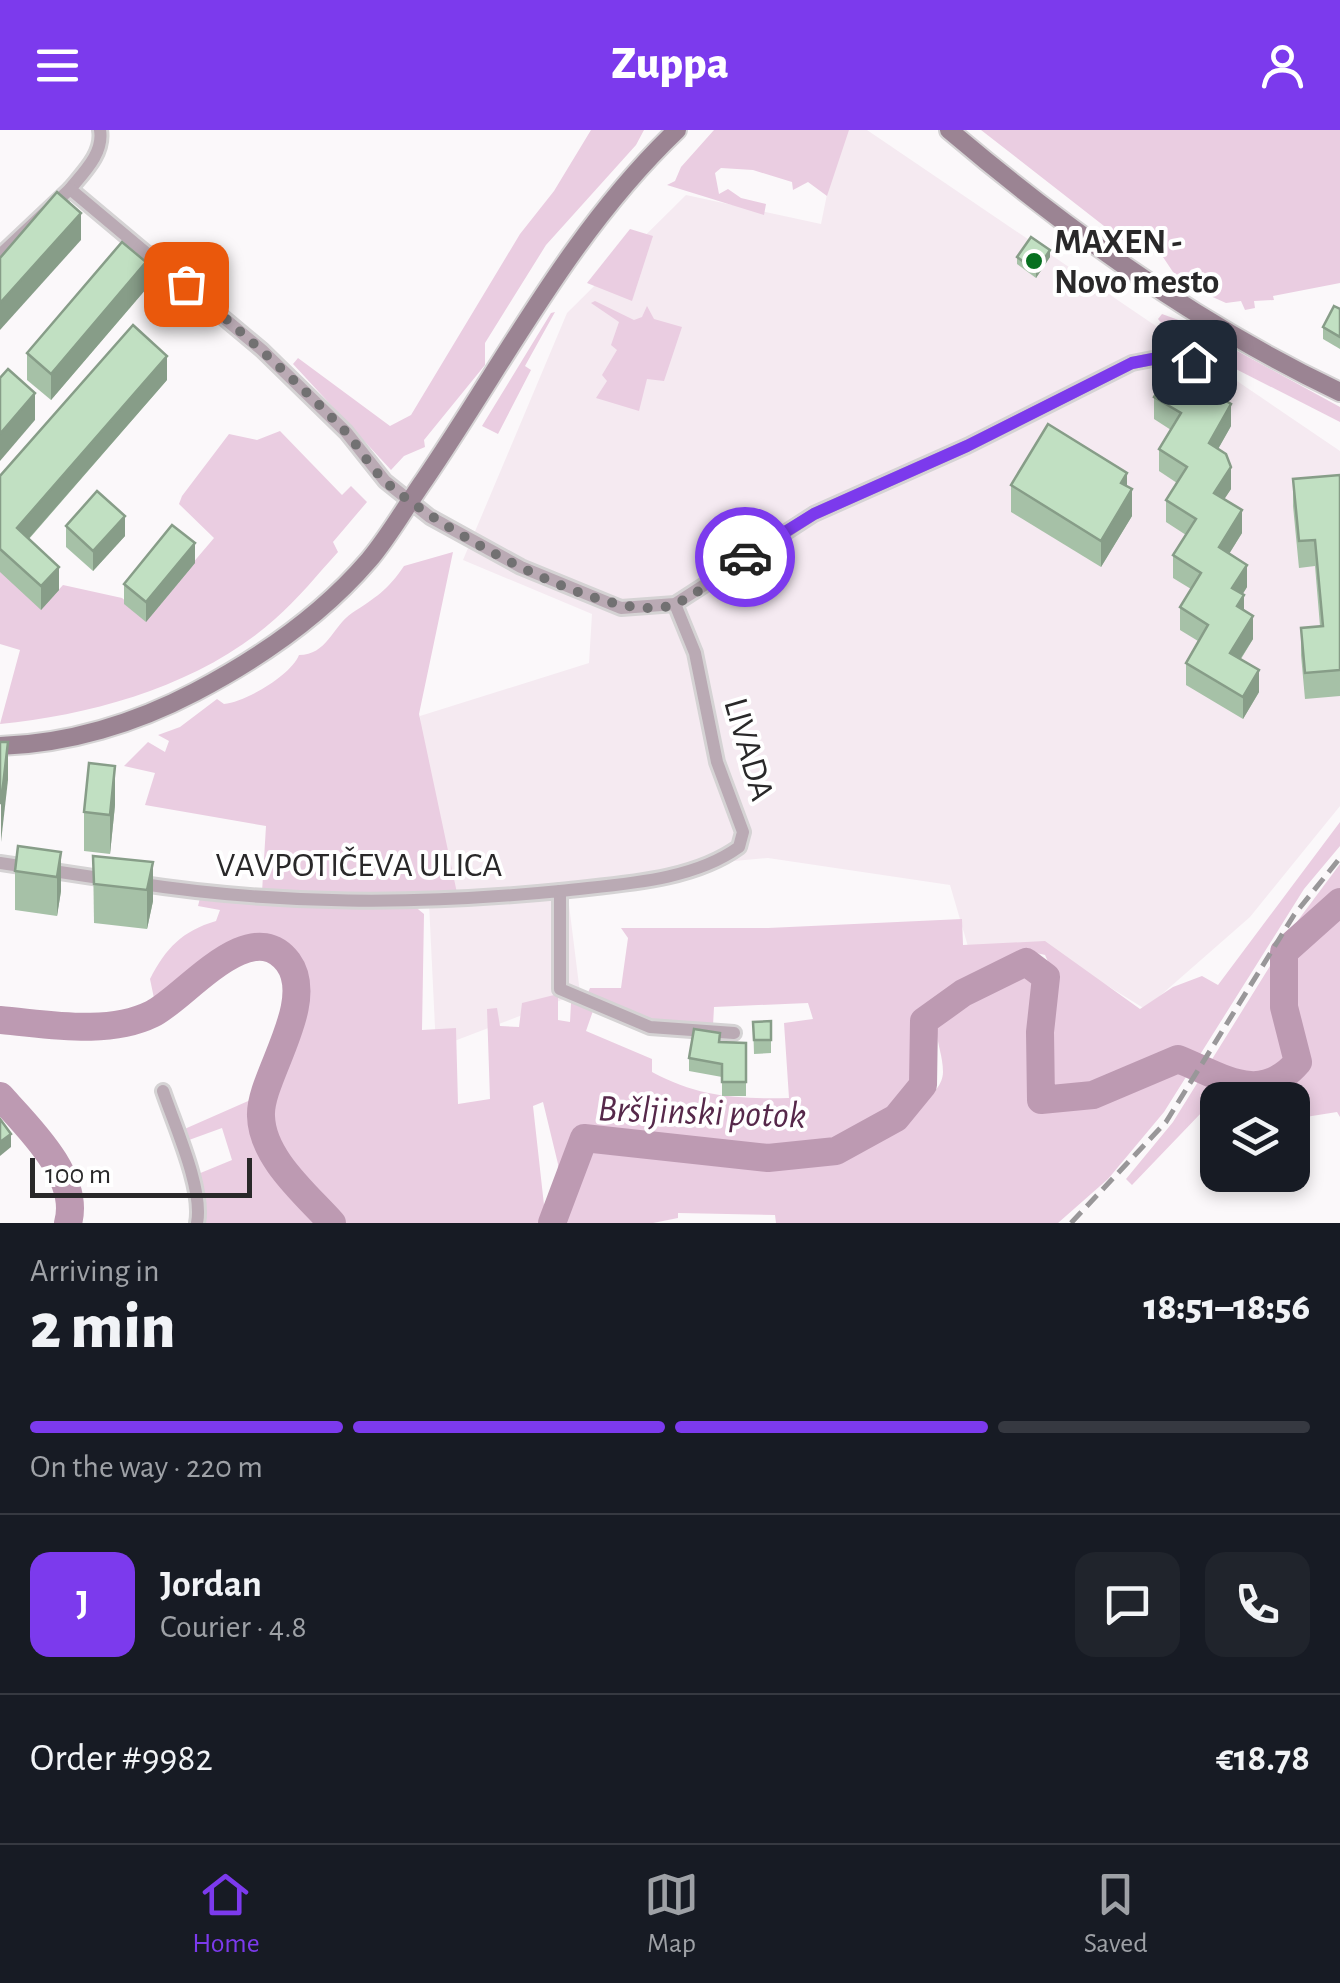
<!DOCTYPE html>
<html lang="en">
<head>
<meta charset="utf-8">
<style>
	:root { --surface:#171b24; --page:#20242c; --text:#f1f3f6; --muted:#9ea1a6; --line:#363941; --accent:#7c3aed }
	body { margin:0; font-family:"Alegreya Sans",sans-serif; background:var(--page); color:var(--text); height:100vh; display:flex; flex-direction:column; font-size:38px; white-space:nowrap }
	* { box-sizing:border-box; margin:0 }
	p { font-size:32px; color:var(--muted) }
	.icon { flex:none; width:55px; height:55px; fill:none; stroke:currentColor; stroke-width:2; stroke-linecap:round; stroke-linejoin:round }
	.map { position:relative; height:1093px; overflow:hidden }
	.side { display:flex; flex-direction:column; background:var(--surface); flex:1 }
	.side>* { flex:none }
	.tools { position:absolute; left:1200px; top:952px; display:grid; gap:20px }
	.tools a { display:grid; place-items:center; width:110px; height:110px; border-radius:20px; background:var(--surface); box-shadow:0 5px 15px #0003; font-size:50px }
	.scale { position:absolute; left:30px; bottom:25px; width:222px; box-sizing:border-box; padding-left:10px; border:5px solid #292829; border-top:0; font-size:28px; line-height:35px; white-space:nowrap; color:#292829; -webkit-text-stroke:8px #fff; paint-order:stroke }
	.pin { position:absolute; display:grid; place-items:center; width:85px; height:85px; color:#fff; margin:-42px; border-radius:20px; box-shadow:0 5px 15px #0006 }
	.courier { position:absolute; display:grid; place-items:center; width:100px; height:100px; margin:-50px; border:8px solid #7c3aed; border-radius:50%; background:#fff; color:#222; box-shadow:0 2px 12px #0007 }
	.summary em { font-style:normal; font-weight:800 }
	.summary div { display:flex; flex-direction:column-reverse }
	.summary { display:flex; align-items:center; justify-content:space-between; height:170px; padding:0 30px }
	h1 { font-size:65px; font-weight:800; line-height:75px }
	.bar { display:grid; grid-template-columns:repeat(4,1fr); gap:15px 10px; align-content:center; height:120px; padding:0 30px }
	.bar i { height:12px; border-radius:8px; background:var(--line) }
	.bar .current { background:var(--accent) }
	.bar p { grid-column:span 4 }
	.line { display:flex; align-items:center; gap:25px; padding:0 30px; border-top:2px solid var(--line) }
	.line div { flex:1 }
	.round { display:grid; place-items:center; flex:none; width:105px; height:105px; border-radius:20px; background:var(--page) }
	header { display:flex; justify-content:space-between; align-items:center; height:130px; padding:0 30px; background:var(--accent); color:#fff; font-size:45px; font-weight:800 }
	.tabs { display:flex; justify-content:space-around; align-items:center; height:140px; border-top:2px solid var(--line); background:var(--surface); font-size:28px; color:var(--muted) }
	.tabs a { display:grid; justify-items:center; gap:5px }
	.tabs .current { color:var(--accent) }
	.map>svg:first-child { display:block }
	.built { fill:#f5eaf1 }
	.green { fill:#eacde1; fill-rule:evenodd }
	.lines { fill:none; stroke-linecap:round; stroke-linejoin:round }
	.river { stroke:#bd9ab2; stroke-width:28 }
	.street-casing { stroke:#d5d3d4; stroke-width:18 }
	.secondary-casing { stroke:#d5d3d4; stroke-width:22 }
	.street { stroke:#baaab4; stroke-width:12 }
	.secondary { stroke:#9b8493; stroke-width:18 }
	.rail { stroke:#999799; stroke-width:5; stroke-dasharray:15 8; stroke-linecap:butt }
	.wall { fill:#a6c1a7 }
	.shaded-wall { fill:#879d88 }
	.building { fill:#c1e0c2; stroke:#879d88; stroke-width:2.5 }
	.done { stroke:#727172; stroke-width:10; stroke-dasharray:0 18 }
	.route { stroke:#7c3aed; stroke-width:12 }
	.poi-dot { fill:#077020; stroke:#fff; stroke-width:4 }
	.labels { text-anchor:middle; stroke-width:8; stroke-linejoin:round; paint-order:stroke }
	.poi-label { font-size:35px; font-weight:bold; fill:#292829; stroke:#fff; text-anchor:start }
	.street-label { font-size:35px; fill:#292829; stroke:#fff }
	.water-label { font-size:38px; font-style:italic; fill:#56284a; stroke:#fff }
</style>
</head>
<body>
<header><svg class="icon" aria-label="menu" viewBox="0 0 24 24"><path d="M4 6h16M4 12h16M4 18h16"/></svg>Zuppa<svg class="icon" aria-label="person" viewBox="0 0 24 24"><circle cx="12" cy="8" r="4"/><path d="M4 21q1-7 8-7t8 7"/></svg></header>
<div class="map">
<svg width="1340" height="1093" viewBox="0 0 1340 1093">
	<rect width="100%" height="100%" fill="#fbf8fa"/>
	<path class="built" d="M840 0H867L1340 321V676L1250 787 1145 879 1053 822 974 837 950 755 768 728 734 731 700 744 568 767 580 863 436 918 420 586 589 533 592 484 463 430 567 183 686 65 821 94Z"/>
	<g class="green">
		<path d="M591 0H644L636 15 546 115 485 213V235L424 310 425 317 404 326 391 340 293 234 298 228 390 296 411 285 520 104 554 61Z"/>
		<path d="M714 0H849L827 66 808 52 793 60 792 52 753 40 721 38 715 43 719 64 728 59 741 68 766 74 764 85 667 55 675 51 681 37Z"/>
		<path d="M981 0H1340V153L1273 166 1274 170 1254 171 1255 178 1245 180 1241 171 1226 173 1197 160 1173 142 1159 121 1147 114 1122 110Z"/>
		<path d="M630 99 653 106 632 171 587 153Z"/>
		<path d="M595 171 634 190 642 187 647 176 654 189 682 197 664 251 647 249 639 281 596 268 607 251 602 245 617 220 611 215 619 192 591 173Z"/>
		<path d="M555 182 525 236 531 240 498 304 482 296 551 183Z"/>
		<path d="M1162 184 1184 192 1340 277V292L1173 207 1158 189Z"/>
		<path d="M280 301 342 365 351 356 367 372 333 412 338 422C317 445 298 469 275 489 203 554 94 585 0 594L20 520 0 514V440L43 477 63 455 122 468 146 488 214 408 179 374 182 366 229 304 257 310Z"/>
		<path d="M453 422 419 584 457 763 262 762 266 696 145 675 155 643 124 636 148 612 165 622 169 611 158 605 180 597 217 569 224 574C246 572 291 545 299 525 327 525 332 497 352 483 375 468 388 460 404 436Z"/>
		<path d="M1340 692V716L1304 759 1164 982 1108 1049 1058 1093H776L775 1085 678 1083V1088L653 1093H556L558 1034 543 972 533 976 546 1093H342C323 1069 297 1048 281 1022 252 976 282 965 290 927 297 896 299 866 296 834 243 786 198 840 155 873L150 849C166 818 182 801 216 791L220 780 198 776 200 768 254 774 413 775 424 784 422 900 456 898 458 974 490 969 487 879 497 878 500 896 519 897 522 873 558 864V890L570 892 571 873 579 871 594 878 586 901 652 929V942C698 967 737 969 789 968L784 893 813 889 808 873 714 877 713 896 650 891 587 865 590 858H621L628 808 621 798H768L962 789 963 815 1045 811 1140 879 1173 857 1202 846 1218 855ZM1033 822 1045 825 1055 847 1044 910 1035 908 1039 851 1030 840 948 877C927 901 943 916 943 942 943 957 927 970 917 978 869 1016 817 1041 754 1039L755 1030C824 1010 878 1007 927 944 926 930 917 904 922 891 934 860 1002 834 1033 822Z"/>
		<path d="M1340 734V762L1296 793Z"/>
		<path d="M1340 777V987L1337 982 1293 989 1292 970H1218L1217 985 1203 981 1132 1055 1126 1049 1173 992 1270 836C1271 849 1272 862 1275 875 1284 916 1305 939 1247 950L1240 963 1264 961 1301 944C1307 923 1301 910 1295 890 1278 837 1301 810 1340 777Z"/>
		<path d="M255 968 264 1020 321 1093H201L180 1001ZM222 998 232 1030 198 1044 189 1010Z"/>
	</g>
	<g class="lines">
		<g class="river">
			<path d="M0 890C48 894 107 906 152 884 184 869 250 782 288 832 318 873 259 948 261 986 262 1028 306 1064 332 1093"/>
			<path d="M0 966C28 997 81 1047 68 1093"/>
			<path d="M552 1093 584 1008 768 1028 836 1021 896 988 923 955 924 891 963 863 1026 832 1046 847 1040 902 1041 970 1093 965 1178 929C1223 947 1260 976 1298 932L1284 877V822L1340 772"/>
		</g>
		<defs>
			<g id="street">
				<path d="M70 59C84 42 104 23 100 0"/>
				<path d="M0 125 70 59 262 220 346 302 385 351 430 387 521 437 621 478 675 474 814 384 967 316 1132 233 1168 226 1194 232"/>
				<path d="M0 733 106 749"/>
				<path d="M136 753C279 775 417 775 560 761V859L650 897 734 903"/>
				<path d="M560 761C618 754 691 752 739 717L743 702 717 632 695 523 675 474"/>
				<path d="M163 961C174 994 204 1060 197 1093"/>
			</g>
			<g id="secondary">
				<path d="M949 0C1068 101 1198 195 1340 262"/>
				<path d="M0 616C68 614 136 593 195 562 260 528 321 486 369 430 390 405 406 376 425 349 506 230 571 101 677 0"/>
			</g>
		</defs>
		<use href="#street" class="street-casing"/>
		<use href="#secondary" class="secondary-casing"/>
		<use href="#street" class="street"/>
		<use href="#secondary" class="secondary"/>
		<path class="rail" d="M1071 1093 1166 992 1294 785 1340 728"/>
	</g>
	<g class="wall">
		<path d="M1017 127H1050L1036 148 1017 134Z"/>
		<path d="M146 159 51 270 27 250V223Z"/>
		<path d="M1340 179V219L1323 209V197Z"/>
		<path d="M167 250 29 409 59 460 41 480 0 442V346Z"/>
		<path d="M1154 267 1231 296 1218 319 1231 359 1224 369 1242 403 1229 424 1247 457 1242 465 1244 480 1253 509 1241 529 1259 562 1243 589 1186 555V533L1198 511 1180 500V477L1191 459 1173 448V425L1186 405 1166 392V370L1177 353 1159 341V319L1171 300 1154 289Z"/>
		<path d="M1340 345V566L1305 569 1301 525V498L1320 496 1315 436 1299 438 1293 376V349Z"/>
		<path d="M1011 355 1132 386 1101 437 1011 382Z"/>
		<path d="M66 396 125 406 93 441 66 417Z"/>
		<path d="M195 433 146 492 124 474V454Z"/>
		<path d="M115 675 110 724 84 721V682Z"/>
		<path d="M61 722V761L57 786 15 780V741Z"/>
		<path d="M93 726 153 732V771L147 799 94 793Z"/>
		<path d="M771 891V923L754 924 753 892Z"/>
		<path d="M720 912 746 913V966H722V947L689 941V928Z"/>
	</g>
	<g class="shaded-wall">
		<path d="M81 83V110L0 200V173Z"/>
		<path d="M1050 120V127L1036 148V141Z"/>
		<path d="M146 132V159L51 270V244Z"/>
		<path d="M167 226V250L17 422V398Z"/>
		<path d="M35 263V290L0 331V304Z"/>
		<path d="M1231 274V296L1209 335V313Z"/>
		<path d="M1231 337V359L1214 385V363Z"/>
		<path d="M1127 343V367L1132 359V386L1101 437V411L1121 353Z"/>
		<path d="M1242 380V403L1219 440V417Z"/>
		<path d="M125 386V406L93 441V421Z"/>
		<path d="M195 413V433L146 492V472Z"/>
		<path d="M1247 435V457L1232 481V458Z"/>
		<path d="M59 437V460L41 480V456Z"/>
		<path d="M1244 465V488L1237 476Z"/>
		<path d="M1253 486V509L1230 545V523Z"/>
		<path d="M1259 540V562L1243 589V567Z"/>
		<path d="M8 612V650L1 712V673Z"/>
		<path d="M115 636V675L110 724V685Z"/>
		<path d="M61 722V761L57 786V747Z"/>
		<path d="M153 732V771L147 799V760Z"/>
		<path d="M11 1004V1017L0 1026V1012Z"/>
	</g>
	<g class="building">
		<path d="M57 62 81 83 0 173V128Z"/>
		<path d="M1031 107 1050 120 1036 141 1017 127Z"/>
		<path d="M122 112 146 132 51 244 27 223Z"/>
		<path d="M1334 176 1340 179V207L1323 197Z"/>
		<path d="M133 195 167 226 17 398 59 437 41 456 0 419V346Z"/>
		<path d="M1171 238 1231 274 1209 313 1226 324 1231 337 1214 363 1242 380 1219 417 1247 435 1232 458 1244 465 1237 476 1253 486 1230 523 1259 540 1243 567 1186 533 1208 495 1180 477 1201 443 1173 425 1196 389 1166 370 1187 337 1159 319 1181 283 1154 267Z"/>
		<path d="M8 239 35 263 0 304V248Z"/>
		<path d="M1048 294 1127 343 1121 353 1132 359 1101 411 1011 355Z"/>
		<path d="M1340 345V540L1305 543 1301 498 1323 496 1315 410 1299 411 1293 349Z"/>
		<path d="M97 361 125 386 93 421 66 396Z"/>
		<path d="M172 395 195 413 146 472 124 454Z"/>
		<path d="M0 612H8L1 673H0Z"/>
		<path d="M89 633 115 636 110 685 84 682Z"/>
		<path d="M18 716 61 722 57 747 15 741Z"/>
		<path d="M93 726 153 732 147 760 94 754Z"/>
		<path d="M771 891V910H754L753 892Z"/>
		<path d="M694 899 720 903 719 912 746 913V952H722V934L689 928Z"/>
		<path d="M0 989 11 1004 0 1012Z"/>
	</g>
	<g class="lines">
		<path class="done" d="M186 154C240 201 294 248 343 299 359 316 370 338 387 353 435 396 612 500 675 474 699 464 723 442 745 427"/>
		<path class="route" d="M745 427 814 384 967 316 1132 233 1168 226 1194 232"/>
	</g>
	<circle class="poi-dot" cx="1034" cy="131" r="10"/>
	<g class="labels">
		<g class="poi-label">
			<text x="1054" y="123">MAXEN -<tspan x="1054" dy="40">Novo mesto</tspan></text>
		</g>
		<g class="street-label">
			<text transform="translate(750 619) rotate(74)" y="12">LIVADA</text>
			<text x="359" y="746">VAVPOTIČEVA ULICA</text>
		</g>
		<g class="water-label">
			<text transform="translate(702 981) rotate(2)" y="13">Bršljinski potok</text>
		</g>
	</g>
</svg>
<div class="tools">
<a><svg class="icon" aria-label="layers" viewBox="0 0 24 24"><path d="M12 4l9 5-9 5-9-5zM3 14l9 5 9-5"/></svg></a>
</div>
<div class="scale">100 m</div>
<div class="pin" style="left:186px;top:154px;background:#ea580c"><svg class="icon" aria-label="bag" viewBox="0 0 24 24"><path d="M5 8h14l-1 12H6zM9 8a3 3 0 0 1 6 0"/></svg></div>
<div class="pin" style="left:1194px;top:232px;background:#1f2937"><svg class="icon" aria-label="home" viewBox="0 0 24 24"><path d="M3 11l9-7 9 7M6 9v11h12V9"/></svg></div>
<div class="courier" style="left:745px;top:427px"><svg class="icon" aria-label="car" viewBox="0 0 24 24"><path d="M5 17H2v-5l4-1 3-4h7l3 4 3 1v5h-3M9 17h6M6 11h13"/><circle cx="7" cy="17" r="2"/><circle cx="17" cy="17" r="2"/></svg></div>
</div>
<section class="side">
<div class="summary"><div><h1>2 min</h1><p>Arriving in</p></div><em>18:51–18:56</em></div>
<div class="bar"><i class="current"></i><i class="current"></i><i class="current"></i><i></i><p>On the way · 220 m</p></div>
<div class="line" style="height:180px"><b class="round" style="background:var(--accent);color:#fff">J</b><div><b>Jordan</b><p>Courier · 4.8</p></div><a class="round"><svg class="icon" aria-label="chat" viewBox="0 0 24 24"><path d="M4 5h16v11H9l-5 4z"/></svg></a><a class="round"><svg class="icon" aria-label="phone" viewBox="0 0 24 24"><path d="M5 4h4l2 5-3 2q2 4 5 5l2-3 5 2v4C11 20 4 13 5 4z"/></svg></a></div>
<div class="line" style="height:130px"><div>Order #9982</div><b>€18.78</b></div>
</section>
<nav class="tabs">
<a class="current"><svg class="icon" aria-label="home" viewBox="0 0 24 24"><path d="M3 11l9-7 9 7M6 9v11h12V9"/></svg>Home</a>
<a><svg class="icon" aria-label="map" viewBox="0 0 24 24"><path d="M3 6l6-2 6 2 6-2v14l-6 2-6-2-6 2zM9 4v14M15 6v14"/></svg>Map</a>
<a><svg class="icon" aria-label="saved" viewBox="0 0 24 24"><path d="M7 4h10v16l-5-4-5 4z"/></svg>Saved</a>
</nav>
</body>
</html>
